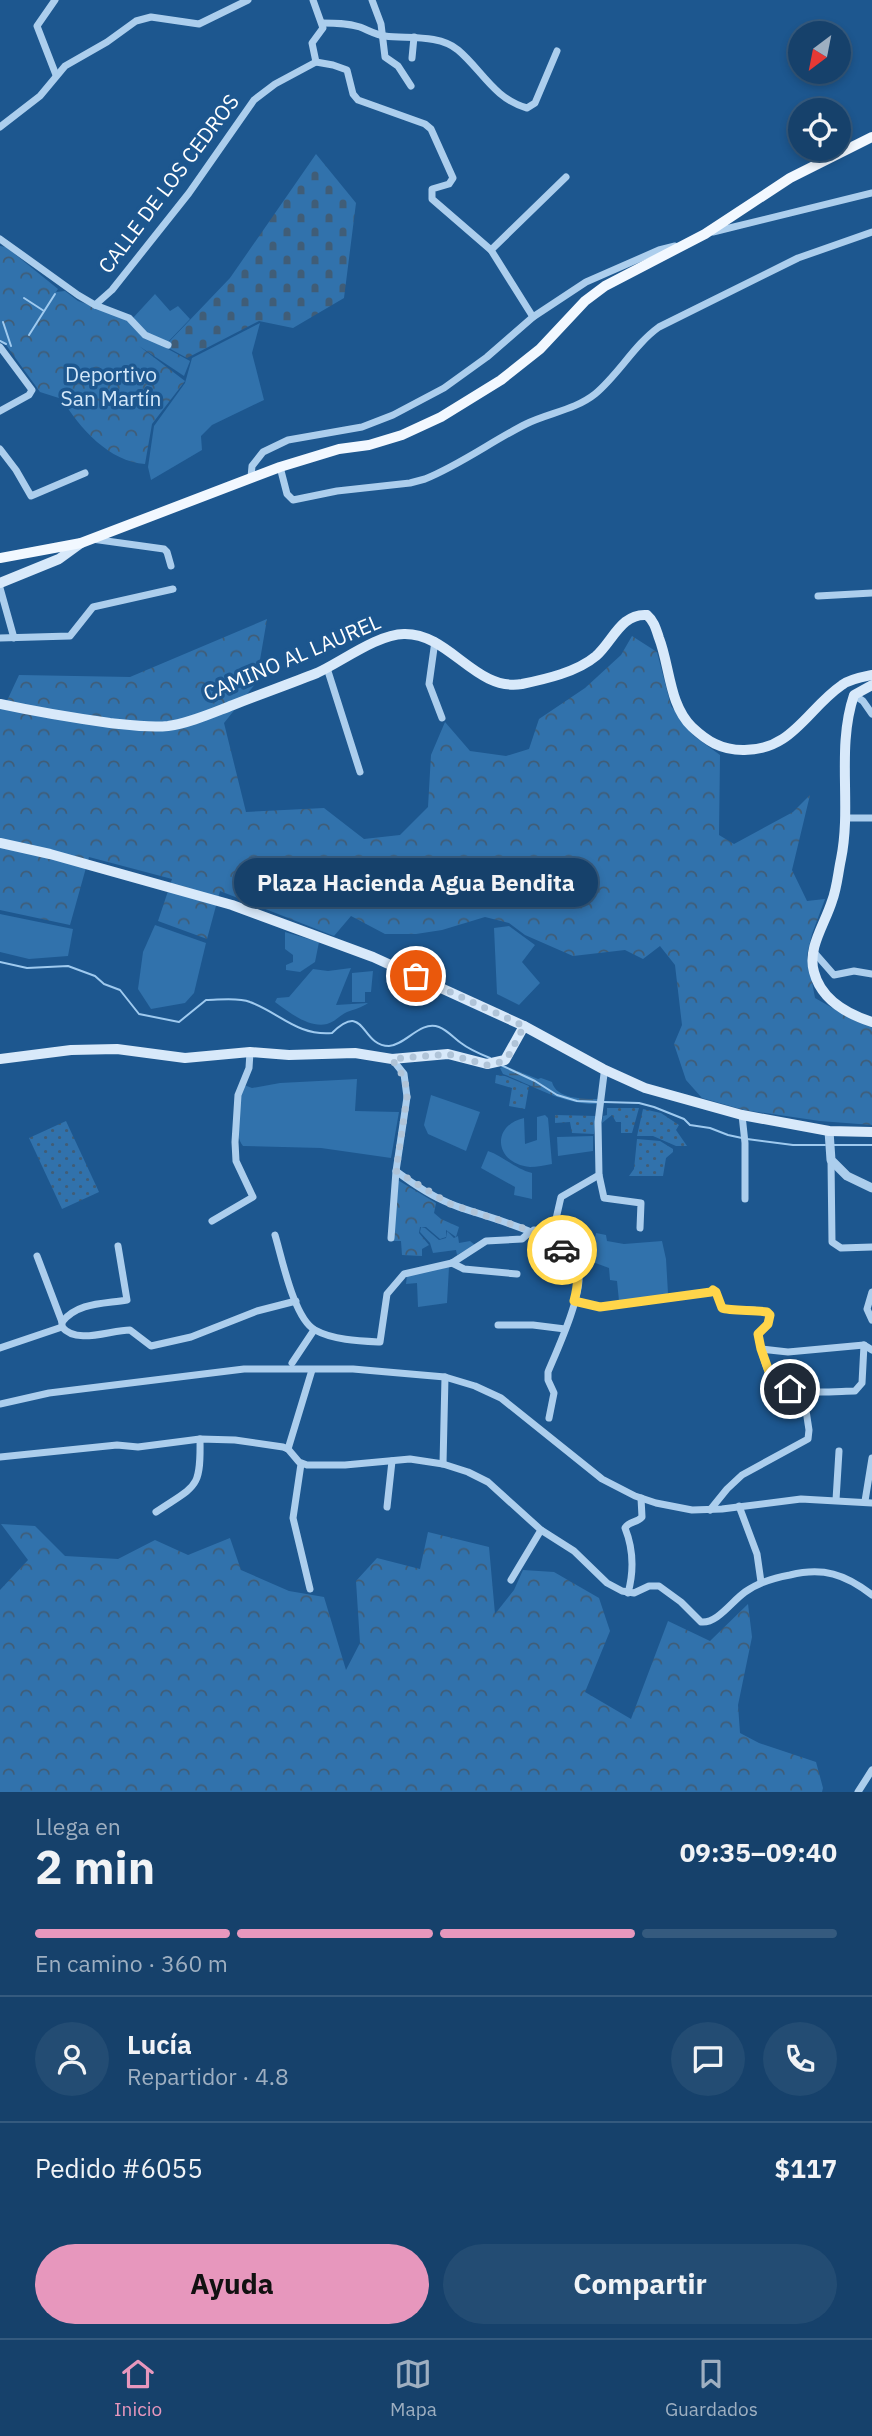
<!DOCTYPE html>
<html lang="es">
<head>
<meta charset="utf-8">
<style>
	:root { --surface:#16416b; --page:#234c73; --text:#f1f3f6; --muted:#9eafc1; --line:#355a7e; --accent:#e797bd }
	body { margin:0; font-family:"IBM Plex Sans",sans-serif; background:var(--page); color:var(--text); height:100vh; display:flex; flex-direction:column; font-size:26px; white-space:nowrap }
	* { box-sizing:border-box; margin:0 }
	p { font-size:23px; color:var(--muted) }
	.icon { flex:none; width:38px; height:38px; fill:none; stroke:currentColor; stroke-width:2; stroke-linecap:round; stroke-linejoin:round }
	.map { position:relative; height:1792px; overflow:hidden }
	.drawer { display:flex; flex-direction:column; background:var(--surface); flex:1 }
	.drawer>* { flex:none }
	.needle { width:46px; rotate:212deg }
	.controls { position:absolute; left:788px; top:21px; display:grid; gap:14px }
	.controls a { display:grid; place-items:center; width:63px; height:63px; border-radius:50%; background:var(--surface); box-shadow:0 4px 10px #0003,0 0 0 2px var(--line); font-size:35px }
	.pin { position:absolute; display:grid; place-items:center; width:60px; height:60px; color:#fff; margin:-30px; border:4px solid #fff; border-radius:50%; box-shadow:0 2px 7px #0007 }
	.courier { position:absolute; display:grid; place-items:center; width:70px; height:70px; margin:-35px; border:5px solid #ffd54a; border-radius:50%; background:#fff; color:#222; box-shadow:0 2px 9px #0007 }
	.bubble { position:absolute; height:49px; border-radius:24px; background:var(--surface); box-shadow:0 4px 10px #0003,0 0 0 2px var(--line); font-size:23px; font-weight:800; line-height:49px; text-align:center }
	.overview em { font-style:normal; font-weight:800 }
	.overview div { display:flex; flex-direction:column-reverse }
	.overview { display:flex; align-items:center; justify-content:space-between; height:119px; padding:0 35px }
	h1 { font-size:46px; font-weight:800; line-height:52px }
	.bar { display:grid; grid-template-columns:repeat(4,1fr); gap:10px 7px; align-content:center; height:84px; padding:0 35px }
	.bar i { height:9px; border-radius:5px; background:var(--line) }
	.bar .selected { background:var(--accent) }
	.bar p { grid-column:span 4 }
	.line { display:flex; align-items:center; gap:18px; padding:0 35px; border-top:2px solid var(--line) }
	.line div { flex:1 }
	.round { display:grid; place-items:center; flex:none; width:74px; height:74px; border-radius:37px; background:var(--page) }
	.cta { display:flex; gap:14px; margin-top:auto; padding:14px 35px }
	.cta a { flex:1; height:80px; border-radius:42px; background:var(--accent); color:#111; font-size:28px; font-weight:800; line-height:80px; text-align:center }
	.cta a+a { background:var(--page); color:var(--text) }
	.dock { display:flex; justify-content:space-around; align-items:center; height:98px; border-top:2px solid var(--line); background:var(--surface); font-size:19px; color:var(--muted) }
	.dock a { display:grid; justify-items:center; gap:4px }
	.dock .selected { color:var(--accent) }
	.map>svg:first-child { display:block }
	.grass { fill:#3172ac }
	.forest { fill:url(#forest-crowns) }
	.wetland { fill:url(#wetland-marsh) }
	.cemetery { fill:url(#cemetery-stones) }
	.garden { fill:url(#garden-dots) }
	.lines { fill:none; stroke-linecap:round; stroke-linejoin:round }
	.stream { stroke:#9fcaef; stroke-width:2 }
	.minor { stroke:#acceed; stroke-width:7 }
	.tertiary { stroke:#acceed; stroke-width:9 }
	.secondary { stroke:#d8e9fa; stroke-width:10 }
	.primary { stroke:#f2f8ff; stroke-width:10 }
	.done { stroke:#b0c4d8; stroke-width:7; stroke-dasharray:0 12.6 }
	.route { stroke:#ffd54a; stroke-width:9 }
	.labels { text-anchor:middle; stroke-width:7; stroke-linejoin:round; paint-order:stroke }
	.street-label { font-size:21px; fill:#fff; stroke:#1d578f }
	.park-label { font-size:21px; fill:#d2e7f9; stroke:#1d578f }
</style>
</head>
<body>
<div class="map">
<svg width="872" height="1792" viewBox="0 0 872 1792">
	<defs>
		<pattern id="forest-crowns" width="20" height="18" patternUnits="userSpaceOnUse" patternTransform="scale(1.75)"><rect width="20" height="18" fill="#3172ac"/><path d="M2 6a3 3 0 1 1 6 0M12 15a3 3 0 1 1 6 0" fill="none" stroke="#405d77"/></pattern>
		<pattern id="wetland-marsh" width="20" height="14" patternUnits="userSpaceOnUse" patternTransform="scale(1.75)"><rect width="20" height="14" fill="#3172ac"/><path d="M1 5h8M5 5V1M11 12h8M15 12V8" fill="none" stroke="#405d77"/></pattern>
		<pattern id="cemetery-stones" width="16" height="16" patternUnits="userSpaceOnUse" patternTransform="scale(1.75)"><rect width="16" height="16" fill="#3172ac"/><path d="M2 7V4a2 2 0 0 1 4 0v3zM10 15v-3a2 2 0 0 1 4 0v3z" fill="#405d77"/></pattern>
		<pattern id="garden-dots" width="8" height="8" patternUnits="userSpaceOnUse" patternTransform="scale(1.75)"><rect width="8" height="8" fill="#3172ac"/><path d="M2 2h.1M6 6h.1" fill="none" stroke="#405d77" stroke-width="1.8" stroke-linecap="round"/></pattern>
	</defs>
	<rect width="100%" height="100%" fill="#1d578f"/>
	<g class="grass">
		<path d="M155 294 170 311 178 306 190 319 166 344 152 338 132 319Z"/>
		<path d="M260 323 252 353 264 400 212 425 201 436 202 450 151 480 148 467 154 426 185 383 192 358Z"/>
		<path d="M0 914 73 929 68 956 29 959 0 952Z"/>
		<path d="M155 925 206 943 194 993 185 1003 151 1009 138 989 143 952Z"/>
		<path d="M509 926 535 945 522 962 540 983 519 1005 497 994 494 928Z"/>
		<path d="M285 932 319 942 315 962 300 972 286 970V965L293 962V955L285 949Z"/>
		<path d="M351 968 336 1005 368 1003C361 1008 355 1009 347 1012 340 1015 335 1022 327 1024 308 1028 289 1012 275 1002L277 998 289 997 313 969 328 971Z"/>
		<path d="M373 971 371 992H365V1002H352V973Z"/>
		<path d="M357 1079 355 1111 399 1112 391 1158 321 1148 243 1146C232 1132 238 1100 244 1085L252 1088 280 1083Z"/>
		<path d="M431 1095 480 1112 466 1151 428 1134 424 1125Z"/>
		<path d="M545 1115 548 1118 552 1164C545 1165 537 1167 530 1167 495 1164 490 1126 524 1118L525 1144 537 1140V1117Z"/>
		<path d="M593 1136V1151L558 1156 557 1137Z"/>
		<path d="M488 1151C503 1156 515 1169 532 1173V1199L514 1195 515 1187 481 1168Z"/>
		<path d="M421 1227 425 1228 439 1240 446 1238 447 1231 454 1238 458 1236 459 1243 470 1241 475 1245 457 1255 456 1250 433 1253 430 1243 420 1232Z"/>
		<path d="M596 1233 606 1235 607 1241 624 1244 662 1241 666 1259 668 1293 665 1295 619 1301 617 1281 610 1280 609 1268 590 1261Z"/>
		<path d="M449 1267 447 1303 418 1307 417 1283 406 1284 407 1275Z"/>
	</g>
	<g class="forest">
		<path d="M0 246 6 247 58 289 56 292 65 291 78 301 126 318 144 336 190 361 184 376 139 346 185 381 152 424 145 464C110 462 79 428 62 399L40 392 6 345 0 342Z"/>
		<path d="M267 619 256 683 224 723 246 812 324 808 364 839 400 835 428 807 431 755 445 722 470 751 506 756 529 749 539 719 585 688 621 655 632 636 657 652 671 706 694 736 720 755 719 835 734 844 793 812 810 795 792 870 807 901 825 899 812 934 807 955 815 998 857 1022 872 1026V1125L820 1121 744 1110 702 1098 686 1080 674 1044 682 1025 675 965 660 946 643 959 625 950 573 956 525 935 509 923 485 917 442 930 416 934H385L351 916 334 936 220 891 207 939 158 921 172 879 89 857 70 925 0 910V708L5 705 19 675 130 677Z"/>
		<path d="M396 1179 436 1203 434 1213 441 1219 459 1227 456 1237 446 1230V1237L440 1239 426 1227H420L419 1233 429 1245 422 1249V1256L402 1255 401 1241H392Z"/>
		<path d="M1 1524 35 1526 65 1556 118 1559 155 1540 188 1555 230 1538 241 1570 289 1591 324 1597 346 1670 360 1643 356 1581 377 1558 420 1569 428 1532 489 1547 495 1614 514 1590 523 1570 554 1572 599 1598 610 1631 585 1692 631 1719 668 1621 710 1641 748 1604 752 1637 738 1705 740 1733 759 1743 816 1762 823 1788 822 1792H0V1590L28 1560Z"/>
	</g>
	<path class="wetland" d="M505 1066 538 1079 541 1078 552 1082C556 1099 583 1099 598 1099V1104C563 1105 535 1086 503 1074L500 1068Z"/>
	<path class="cemetery" d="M316 154 356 203 344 298 293 328 259 321 187 358 165 346 230 278Z"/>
	<g class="garden">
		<path d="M496 1075 505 1076 529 1086 525 1109 509 1106 512 1088 495 1083Z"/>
		<path d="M607 1108H639L632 1133H621V1122H616L612 1115 602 1123 603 1116 607 1115Z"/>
		<path d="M643 1109 661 1113 679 1125 676 1130 687 1146H676L653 1136H637Z"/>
		<path d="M555 1115 596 1116 594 1134 572 1133 570 1122 555 1123Z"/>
		<path d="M66 1121 99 1192 62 1209 29 1138Z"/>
		<path d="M637 1139 660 1141 673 1149V1152L666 1158 663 1176H629L634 1169Z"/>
	</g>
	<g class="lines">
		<g class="stream">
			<path d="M24 298 44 311"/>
			<path d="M3 322 11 346"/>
			<path d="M29 335 55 294"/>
			<path d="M0 341 6 344"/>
			<path d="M0 962 27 968 68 966 95 976 104 984 120 990 139 1014 179 1022 206 1000C219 1000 238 997 250 1002 280 1013 297 1036 332 1033 366 1000 360 1046 389 1046 406 1045 420 1020 439 1027 447 1030 454 1038 461 1043 470 1050 480 1054 490 1058"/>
			<path d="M501 1065 535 1081 557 1095 577 1101 598 1102"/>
			<path d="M604 1102 639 1103 654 1107 684 1119 690 1125 710 1128 728 1135 742 1138"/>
			<path d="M747 1139 793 1145H825"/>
			<path d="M834 1145H872"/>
		</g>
		<g class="minor">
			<path d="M55 0 37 26 56 75"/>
			<path d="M313 0 323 28 312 43 316 62"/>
			<path d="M372 0 381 24 385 57 398 66 411 86"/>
			<path d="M322 23C335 23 347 23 360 27 368 30 376 35 385 36 407 39 439 34 458 50 481 69 494 99 527 108L535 103 557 51"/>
			<path d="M412 58 414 37"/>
			<path d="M0 127 40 96 65 66 107 42 136 21 151 17 199 24 248 0"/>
			<path d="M713 232 872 193"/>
			<path d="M0 239 78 295 95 305 129 318 145 335 168 345"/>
			<path d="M491 250 566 177"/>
			<path d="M95 305 112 290 189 193 254 100 275 84 316 62 333 65 347 70 353 94 358 100 425 124 431 129 453 178 449 184 432 189V199L491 250 533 317"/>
			<path d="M0 347 32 390 29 395 0 411"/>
			<path d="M0 449 16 470 31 496 85 473"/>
			<path d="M280 467 287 494 293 500 337 491 410 483 425 479C460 465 492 441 526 424 548 413 575 410 595 394 619 374 634 345 659 327L798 258 872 232"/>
			<path d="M251 477 252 466 263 452 288 440 362 427 393 415 444 388 487 357 533 317 586 282 659 250 675 246"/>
			<path d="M92 539 164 549 167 552 171 566"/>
			<path d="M0 588 14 638"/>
			<path d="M818 596 872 593"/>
			<path d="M0 638 70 636 93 607 173 589"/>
			<path d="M435 641 429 684 442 718"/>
			<path d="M327 668 360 772"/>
			<path d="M854 695 863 701 872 714"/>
			<path d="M846 818H872"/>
			<path d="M813 951 834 975 854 971 872 974"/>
			<path d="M742 1115 745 1143V1199"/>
			<path d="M831 1160 832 1242 841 1248 872 1247"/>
			<path d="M396 1171C413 1184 431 1196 451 1204 481 1217 575 1235 579 1274 581 1298 558 1348 548 1372V1380L554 1393 549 1418"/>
			<path d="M599 1175 604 1198 641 1203 640 1228"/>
			<path d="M212 1221 253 1197 236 1161 235 1142 238 1095 249 1068 250 1052"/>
			<path d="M534 1230 553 1232 561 1197 599 1175 598 1122 604 1074"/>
			<path d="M275 1235C282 1258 294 1319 315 1330 333 1340 359 1341 380 1342L387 1294 404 1274 452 1263 486 1241 522 1239 530 1232"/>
			<path d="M391 1238 396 1171 407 1097 404 1074 392 1059"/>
			<path d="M37 1256 62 1322"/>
			<path d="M452 1263 464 1269 517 1274"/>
			<path d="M872 1292 867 1309 872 1320"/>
			<path d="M574 1301 600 1307 711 1292 713 1290 716 1292 722 1308C734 1313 752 1306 769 1314L768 1324 758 1334 761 1349 788 1352 864 1345 872 1350"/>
			<path d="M498 1325H533L565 1329"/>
			<path d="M62 1327C77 1345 110 1330 130 1330L151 1346 191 1337 257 1311 296 1301"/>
			<path d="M62 1327V1322C78 1302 104 1304 127 1300L118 1246"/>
			<path d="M0 1348 62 1327"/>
			<path d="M761 1349C764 1358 767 1373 773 1381 785 1397 836 1391 855 1391L862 1383 864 1345"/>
			<path d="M292 1363 314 1330"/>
			<path d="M0 1404 49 1393 244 1369H353L445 1377 475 1386 501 1398 602 1479 635 1496 656 1503 692 1510 722 1509 801 1499 872 1503"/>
			<path d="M288 1449 312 1370"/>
			<path d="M0 1457 117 1445 138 1447 200 1439 235 1440 283 1447 288 1449 299 1462 307 1465H345L410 1459 443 1464 468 1472 488 1482 541 1530 574 1551 607 1583 622 1591 634 1593 649 1586H659L681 1602 701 1622C717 1624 732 1601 745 1592 759 1582 773 1578 790 1575 823 1567 845 1574 872 1595"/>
			<path d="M301 1464 293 1518 310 1589"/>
			<path d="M443 1464 445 1377"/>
			<path d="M836 1500 839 1451"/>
			<path d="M865 1501 872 1458"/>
			<path d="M739 1506 757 1554 761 1582"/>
			<path d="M387 1507 392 1461"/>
			<path d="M710 1510 727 1489 742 1475 808 1439 809 1430 803 1391"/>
			<path d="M156 1512C196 1485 201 1490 200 1439"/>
			<path d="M511 1580 541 1530"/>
			<path d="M628 1593C634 1571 633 1548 625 1528 629 1521 637 1523 642 1517L641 1498"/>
			<path d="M858 1792 872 1770"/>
		</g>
		<path class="tertiary" d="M829 1131 831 1160 847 1176 872 1188"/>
		<g class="secondary">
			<path d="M0 583 59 559 81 543"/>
			<path d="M872 685 854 695C836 748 852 805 841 859 838 873 837 888 832 901 825 924 807 948 814 972 821 999 847 1014 872 1022"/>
			<path d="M0 704C37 712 73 718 110 723 129 725 148 728 168 726 190 723 212 713 233 705 261 694 289 684 317 673 341 662 378 634 404 634 450 633 475 692 522 684 546 679 577 672 596 656 613 641 621 613 647 615 654 621 656 629 659 638 670 666 669 705 692 727 707 741 721 750 743 750 792 751 807 709 842 685 850 679 862 677 872 675"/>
			<path d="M0 843 50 854 232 905 373 957 524 1026 603 1069 645 1088 742 1115 829 1131 872 1132"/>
			<path d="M0 1059 71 1050 117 1049 185 1058 250 1052 289 1055 355 1053 392 1059 448 1054 487 1064 505 1060 524 1026"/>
		</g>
		<path class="primary" d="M0 558 81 543 280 467 339 449 369 445 402 435 441 417 501 380 540 349 585 301 605 286 705 234 790 178 872 137"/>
	</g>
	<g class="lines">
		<path class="done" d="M416 976 524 1026 509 1055 500 1062 487 1065 448 1054 392 1059 405 1079 407 1097 396 1171 450 1204 526 1229 562 1250"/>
		<path class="route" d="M562 1250C580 1265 580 1278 574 1301L600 1307 711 1292 713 1290 716 1292 722 1308C730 1311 754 1310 767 1312L770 1315 768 1324 758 1334 761 1349 772 1380 790 1389"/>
	</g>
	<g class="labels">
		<g class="street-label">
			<text transform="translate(169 184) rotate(-53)" y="7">CALLE DE LOS CEDROS</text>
			<text transform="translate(292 658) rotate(-23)" y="7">CAMINO AL LAUREL</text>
		</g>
		<g class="park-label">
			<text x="111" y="382">Deportivo<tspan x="111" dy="24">San Martín</tspan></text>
		</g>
	</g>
</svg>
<div class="controls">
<a><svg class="needle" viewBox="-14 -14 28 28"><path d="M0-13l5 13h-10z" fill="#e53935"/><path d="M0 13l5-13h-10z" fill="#9eafc1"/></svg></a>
<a><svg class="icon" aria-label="locate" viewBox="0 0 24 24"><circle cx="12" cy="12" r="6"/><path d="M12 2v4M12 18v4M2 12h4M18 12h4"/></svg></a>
</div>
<div class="pin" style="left:416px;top:976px;background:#ea580c"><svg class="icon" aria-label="bag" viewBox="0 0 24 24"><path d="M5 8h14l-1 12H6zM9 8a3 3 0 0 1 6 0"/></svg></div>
<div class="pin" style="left:790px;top:1389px;background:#1f2937"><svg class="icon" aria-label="home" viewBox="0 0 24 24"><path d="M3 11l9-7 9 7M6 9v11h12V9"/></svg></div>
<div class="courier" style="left:562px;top:1250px"><svg class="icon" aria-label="car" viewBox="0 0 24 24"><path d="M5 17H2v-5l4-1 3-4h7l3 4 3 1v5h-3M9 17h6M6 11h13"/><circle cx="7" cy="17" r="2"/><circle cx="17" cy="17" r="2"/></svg></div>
<div class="bubble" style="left:234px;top:858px;width:364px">Plaza Hacienda Agua Bendita</div>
</div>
<section class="drawer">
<div class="overview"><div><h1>2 min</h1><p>Llega en</p></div><em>09:35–09:40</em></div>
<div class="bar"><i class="selected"></i><i class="selected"></i><i class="selected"></i><i></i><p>En camino · 360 m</p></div>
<div class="line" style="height:126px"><a class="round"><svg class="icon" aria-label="person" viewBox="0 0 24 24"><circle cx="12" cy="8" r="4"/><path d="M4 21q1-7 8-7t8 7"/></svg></a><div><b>Lucía</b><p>Repartidor · 4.8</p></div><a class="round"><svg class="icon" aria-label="chat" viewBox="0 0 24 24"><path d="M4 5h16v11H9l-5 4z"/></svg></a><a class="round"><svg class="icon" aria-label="phone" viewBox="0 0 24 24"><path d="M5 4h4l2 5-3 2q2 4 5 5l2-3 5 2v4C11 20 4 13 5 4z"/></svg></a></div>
<div class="line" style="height:91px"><div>Pedido #6055</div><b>$117</b></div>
<div class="cta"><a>Ayuda</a><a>Compartir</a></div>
</section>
<nav class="dock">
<a class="selected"><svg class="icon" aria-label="home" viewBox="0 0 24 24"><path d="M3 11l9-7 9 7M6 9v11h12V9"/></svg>Inicio</a>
<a><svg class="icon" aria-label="map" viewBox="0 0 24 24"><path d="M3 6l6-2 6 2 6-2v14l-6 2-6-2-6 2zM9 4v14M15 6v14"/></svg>Mapa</a>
<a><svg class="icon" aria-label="saved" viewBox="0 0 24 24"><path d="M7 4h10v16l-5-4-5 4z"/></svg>Guardados</a>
</nav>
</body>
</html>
